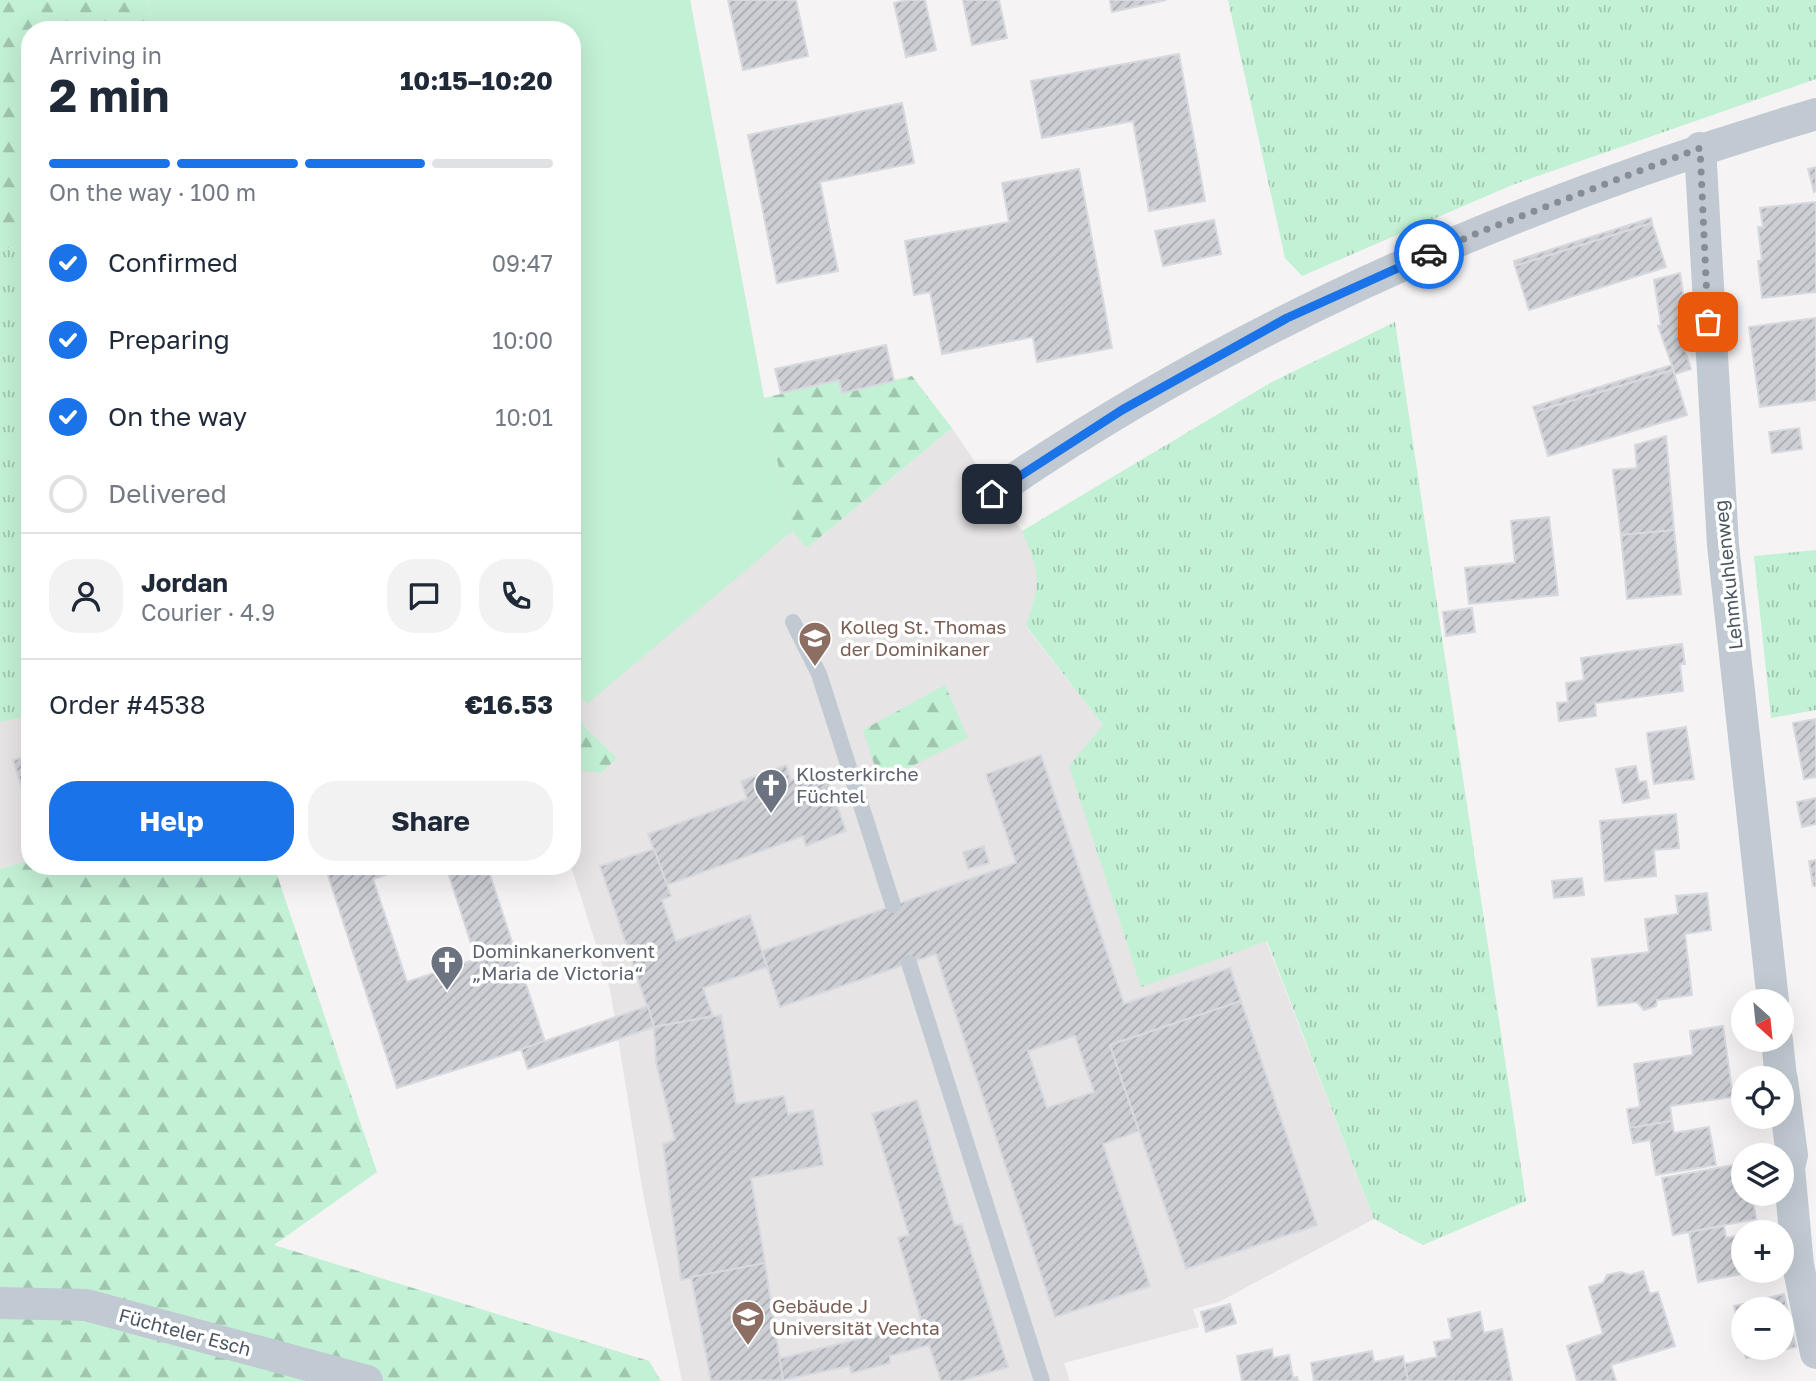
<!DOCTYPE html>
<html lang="en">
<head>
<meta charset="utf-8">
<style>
	:root { --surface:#fff; --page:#f2f2f3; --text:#1f2937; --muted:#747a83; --line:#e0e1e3; --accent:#1a73e8 }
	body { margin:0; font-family:"Golos Text",sans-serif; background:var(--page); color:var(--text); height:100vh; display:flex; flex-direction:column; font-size:26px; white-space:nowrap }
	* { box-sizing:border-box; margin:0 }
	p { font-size:23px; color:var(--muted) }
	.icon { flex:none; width:38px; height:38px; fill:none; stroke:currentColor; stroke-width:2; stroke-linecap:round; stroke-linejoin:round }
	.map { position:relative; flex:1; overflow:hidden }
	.details { position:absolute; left:21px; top:21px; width:560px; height:854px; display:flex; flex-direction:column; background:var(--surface); border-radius:28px; box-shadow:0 7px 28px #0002 }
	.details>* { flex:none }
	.needle { width:46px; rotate:153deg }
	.controls { position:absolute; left:1731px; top:989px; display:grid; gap:14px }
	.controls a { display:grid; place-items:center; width:63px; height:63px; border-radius:50%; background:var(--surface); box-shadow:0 7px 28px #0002; font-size:35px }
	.pin { position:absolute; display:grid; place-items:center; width:60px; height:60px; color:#fff; margin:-30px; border-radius:14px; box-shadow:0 4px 10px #0006 }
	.courier { position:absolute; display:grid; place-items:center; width:70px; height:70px; margin:-35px; border:5px solid #1a73e8; border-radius:50%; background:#fff; color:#222; box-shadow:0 2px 9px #0007 }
	.head em { font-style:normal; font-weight:700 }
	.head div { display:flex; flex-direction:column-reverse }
	.head { display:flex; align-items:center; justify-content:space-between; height:119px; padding:0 28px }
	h1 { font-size:46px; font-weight:700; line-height:52px }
	.bar { display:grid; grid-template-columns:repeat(4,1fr); gap:10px 7px; align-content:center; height:84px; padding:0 28px }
	.bar i { height:9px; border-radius:5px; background:var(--line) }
	.bar .on { background:var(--accent) }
	.bar p { grid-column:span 4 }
	.line { display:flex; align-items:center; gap:18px; padding:0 28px; border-top:2px solid var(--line) }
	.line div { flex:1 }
	.round { display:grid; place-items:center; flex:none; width:74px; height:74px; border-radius:28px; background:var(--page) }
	ol { padding:0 28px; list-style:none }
	li { display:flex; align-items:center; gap:21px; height:77px }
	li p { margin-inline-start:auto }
	li .icon { padding:7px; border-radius:50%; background:var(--accent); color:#fff; stroke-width:4 }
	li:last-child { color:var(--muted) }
	li i { width:38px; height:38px; border:4px solid var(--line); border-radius:50% }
	.button { display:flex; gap:14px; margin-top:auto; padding:14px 28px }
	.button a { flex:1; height:80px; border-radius:28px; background:var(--accent); color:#fff; font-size:28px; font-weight:700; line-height:80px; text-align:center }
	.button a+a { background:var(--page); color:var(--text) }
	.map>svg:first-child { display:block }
	.education { fill:#e6e4e5 }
	.grass { fill:url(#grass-tufts) }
	.forest { fill:url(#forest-firs) }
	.pitch { fill:#c3f1d5 }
	.building { fill:url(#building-hatch); stroke:#d7d9de; stroke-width:2; fill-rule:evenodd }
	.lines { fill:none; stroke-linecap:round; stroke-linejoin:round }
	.service { stroke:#c1cad2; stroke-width:16 }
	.minor { stroke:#c1cad2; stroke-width:32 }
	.done { stroke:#868d94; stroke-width:7; stroke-dasharray:0 12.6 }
	.route { stroke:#1a73e8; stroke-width:9 }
	.labels { text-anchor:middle; stroke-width:7; stroke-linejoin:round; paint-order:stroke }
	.street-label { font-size:19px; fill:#4a5661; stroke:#fff }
	.education-label { font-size:19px; fill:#785e54; stroke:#fff; text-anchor:start }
	.worship-label { font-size:19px; fill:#5b616d; stroke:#fff; text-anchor:start }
</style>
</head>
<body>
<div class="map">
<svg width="1816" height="1381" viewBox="0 0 1816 1381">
	<defs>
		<pattern id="grass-tufts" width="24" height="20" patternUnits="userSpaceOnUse" patternTransform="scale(1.75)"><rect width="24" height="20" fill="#c3f1d5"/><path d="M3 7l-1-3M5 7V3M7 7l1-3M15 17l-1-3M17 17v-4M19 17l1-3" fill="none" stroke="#a0c6b0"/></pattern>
		<pattern id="forest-firs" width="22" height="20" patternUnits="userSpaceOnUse" patternTransform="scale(1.75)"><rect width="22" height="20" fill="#c3f1d5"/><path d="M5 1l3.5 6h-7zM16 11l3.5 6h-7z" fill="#a0c6b0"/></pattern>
		<pattern id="building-hatch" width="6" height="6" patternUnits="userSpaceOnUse" patternTransform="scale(1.75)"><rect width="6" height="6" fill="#cdcfd5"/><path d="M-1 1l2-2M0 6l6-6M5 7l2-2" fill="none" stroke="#a8abb0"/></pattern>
	</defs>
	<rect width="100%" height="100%" fill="#f5f3f3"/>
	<g class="education">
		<path d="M690 0 764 398 792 531 807 548 952 428 1022 531 1033 557 1039 585 1026 627 1103 725 1142 986 1266 941 1374 1219 1219 1302 1193 1309 1199 1327 1064 1363 1070 1381H682L643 1193 610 989 571 866 572 30H154Z"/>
		<path d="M30 716V860L0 869V722Z"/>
	</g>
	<g class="grass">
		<path d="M1228 0H1816V79L1512 185 1302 276 1285 258Z"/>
		<path d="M30 243V716L0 722V250Z"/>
		<path d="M1395 322 1526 1201 1423 1245 1374 1219 1267 941 1141 987 1069 766 1103 725 1026 626C1041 580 1041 576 1022 531L1270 383Z"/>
		<path d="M1816 550V710L1771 718 1754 556Z"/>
	</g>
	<g class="forest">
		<path d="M0 0H148L154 30H30V243L0 250Z"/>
		<path d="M912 376 952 428 807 548 792 531 764 398 839 380 842 392Z"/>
		<path d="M945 685 968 738 880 782 863 730Z"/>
		<path d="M572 705 587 730 617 758 601 773 576 770 572 767Z"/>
		<path d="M30 860V866H274L377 1172 274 1245 649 1361 661 1381H0V869Z"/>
	</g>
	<path class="pitch" d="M148 0H690L764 398 792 531 587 704 572 685V30H154Z"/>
	<g class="building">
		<path d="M728 0H796L808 56 743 70Z"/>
		<path d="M906 0H925L936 50 906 57 894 3Z"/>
		<path d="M963 0H999L1007 38 972 45Z"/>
		<path d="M1110 0H1166L1112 12Z"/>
		<path d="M1179 54 1205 201 1149 211 1133 121 1042 138 1031 81Z"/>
		<path d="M902 103 914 163 820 182 838 271 777 283 748 135Z"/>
		<path d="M1816 167V191L1814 192 1808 169Z"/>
		<path d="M1079 169 1112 348 1037 362 1033 337 942 354 930 292 914 295 905 241 1009 222 1002 183Z"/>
		<path d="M1816 202V292L1762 298 1758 261H1762L1758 227H1763L1760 208Z"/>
		<path d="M1651 218 1652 223 1515 266 1514 261Z"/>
		<path d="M1214 220 1221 254 1163 266 1155 231Z"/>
		<path d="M1652 223 1666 267 1529 310 1515 266Z"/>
		<path d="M1680 273 1687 319 1683 320 1688 336 1681 338 1691 369 1675 374 1658 326 1661 325 1654 280Z"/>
		<path d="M1816 318V400L1760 407 1749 327Z"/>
		<path d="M886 345 894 381 842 393 839 380 781 393 775 369Z"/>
		<path d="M1672 365 1673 370 1535 412 1533 407Z"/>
		<path d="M1673 370 1687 415 1548 456 1535 412Z"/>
		<path d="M1799 428 1802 449 1772 453 1769 432Z"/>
		<path d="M1666 436 1674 530 1621 535 1613 470 1637 468 1635 445Z"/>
		<path d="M1549 517 1558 595 1469 604 1465 568 1515 563 1511 521Z"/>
		<path d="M1674 530 1681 594 1627 599 1621 535Z"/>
		<path d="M1472 608 1475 632 1446 636 1443 612Z"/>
		<path d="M1682 644 1685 664H1680L1683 691 1595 703 1596 716 1559 721 1557 703 1568 702 1566 683 1584 680 1581 658Z"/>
		<path d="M1816 719V777L1804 779 1793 723Z"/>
		<path d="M1686 727 1694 779 1654 784 1647 733Z"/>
		<path d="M30 755V807L28 808 13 760Z"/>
		<path d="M1041 755 1124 1004 1230 968 1241 1001 1110 1045 1139 1131 1103 1144 1150 1286 1055 1317 936 954 780 1007 762 951 1016 863 986 774ZM1075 1036 1094 1092 1047 1108 1028 1051Z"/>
		<path d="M786 765 791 780 824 769 846 831 806 846 803 836 667 885 648 834 747 799 741 781Z"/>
		<path d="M1636 766 1639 782 1646 781 1649 798 1623 803 1616 769Z"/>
		<path d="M1816 798V824L1802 827 1797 802Z"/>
		<path d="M1676 814 1679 848 1654 850 1656 876 1605 881 1600 821Z"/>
		<path d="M984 846 989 863 968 869 963 852Z"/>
		<path d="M654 849 671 896 662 900 676 941 750 915 767 967 703 988 713 1016 654 1027 600 866Z"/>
		<path d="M1816 860V886H1813L1809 861Z"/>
		<path d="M325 866H412L373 879 407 982 476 959 446 866H487L545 1042 397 1088Z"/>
		<path d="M1582 878 1584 895 1554 898 1552 881Z"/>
		<path d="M1707 893 1711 930 1685 934 1692 995 1657 1000 1656 1006 1644 1010 1637 1002 1598 1006 1592 959 1649 952 1645 919 1678 914 1676 896Z"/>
		<path d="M1241 1001 1317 1225 1186 1269 1110 1045Z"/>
		<path d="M648 1006 654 1027 528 1069 521 1049Z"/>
		<path d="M721 1015 736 1104 784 1096 788 1114 813 1110 823 1165 751 1178 765 1263 681 1280 663 1144 675 1140 656 1062 654 1027Z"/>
		<path d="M1723 1026 1733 1097 1670 1106 1672 1121 1630 1128 1627 1109 1640 1107 1634 1064 1693 1055 1690 1031Z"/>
		<path d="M917 1100 955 1226 962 1224 1008 1367 961 1381H941L929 1345 890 1356V1363L852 1373 849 1366 783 1380 778 1359 922 1323 898 1238 909 1235 872 1114Z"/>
		<path d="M1672 1121 1674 1133 1709 1127 1716 1165 1656 1175 1650 1140 1633 1143 1630 1128Z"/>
		<path d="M1739 1164 1743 1194H1752L1756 1219 1673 1235 1662 1178Z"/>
		<path d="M1724 1226 1726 1238 1741 1235 1743 1270 1748 1273 1698 1282 1689 1232Z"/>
		<path d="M765 1263 783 1380 711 1381 691 1277Z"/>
		<path d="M1643 1271 1650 1294 1658 1292 1675 1346 1611 1365 1616 1381H1577L1567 1346 1603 1334 1589 1287 1603 1283 1607 1275 1621 1272 1630 1275Z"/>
		<path d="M1784 1294 1796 1347 1746 1358 1744 1348H1782V1309H1743V1345L1734 1306Z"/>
		<path d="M1230 1304 1236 1323 1206 1332 1201 1312Z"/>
		<path d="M1480 1312 1484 1333 1502 1329 1512 1381H1408L1404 1364 1437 1357 1434 1342 1452 1339 1448 1319Z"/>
		<path d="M1272 1349 1273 1358 1289 1355 1293 1378 1297 1377 1298 1381H1242L1237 1356Z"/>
		<path d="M1372 1351 1374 1362 1403 1356 1408 1381H1314L1311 1363Z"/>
	</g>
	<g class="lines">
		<g class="service">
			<path d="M793 622 819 674 893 905"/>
			<path d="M909 963 1042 1381"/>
		</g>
		<g class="minor">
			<path d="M1700 148 1723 545 1773 1001"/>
			<path d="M992 494C1242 321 1526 200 1816 114"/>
			<path d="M1777 1040 1781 1078"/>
			<path d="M1782 1080 1792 1155 1789 1168 1798 1265 1816 1353"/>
			<path d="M0 1303 86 1305 367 1381"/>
		</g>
	</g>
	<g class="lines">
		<path class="done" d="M1429 254 1482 231 1700 148 1708 322"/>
		<path class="route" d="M992 494 1122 410 1287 318 1429 254"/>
	</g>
	<defs>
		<symbol id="school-pin" viewBox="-11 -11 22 30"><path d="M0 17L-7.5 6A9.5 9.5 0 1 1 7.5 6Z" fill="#8d6e63" stroke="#fff"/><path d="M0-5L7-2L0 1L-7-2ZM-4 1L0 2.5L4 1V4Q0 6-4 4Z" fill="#fff"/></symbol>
		<symbol id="church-pin" viewBox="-11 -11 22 30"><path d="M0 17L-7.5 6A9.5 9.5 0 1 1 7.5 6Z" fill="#6b7280" stroke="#fff"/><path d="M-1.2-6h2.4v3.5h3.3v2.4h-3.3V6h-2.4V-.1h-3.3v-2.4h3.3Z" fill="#fff"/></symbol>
		<symbol id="university-pin" viewBox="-11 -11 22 30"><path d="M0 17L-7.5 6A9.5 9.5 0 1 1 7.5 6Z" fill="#8d6e63" stroke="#fff"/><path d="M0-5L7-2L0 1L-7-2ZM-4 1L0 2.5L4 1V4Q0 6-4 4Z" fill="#fff"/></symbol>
	</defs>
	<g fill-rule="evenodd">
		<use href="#school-pin" x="796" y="619" width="38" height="52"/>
		<use href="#church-pin" x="752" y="766" width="38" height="52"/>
		<use href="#church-pin" x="428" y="943" width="38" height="52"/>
		<use href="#university-pin" x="729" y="1298" width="38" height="52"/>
	</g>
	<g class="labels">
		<g class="street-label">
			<text transform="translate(1728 575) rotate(-96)" y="7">Lehmkuhlenweg</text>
			<text transform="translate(185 1332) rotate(15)" y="7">Füchteler Esch</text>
		</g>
		<g class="education-label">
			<text x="840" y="634">Kolleg St. Thomas<tspan x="840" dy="22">der Dominikaner</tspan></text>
			<text x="772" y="1313">Gebäude J<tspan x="772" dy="22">Universität Vechta</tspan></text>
		</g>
		<g class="worship-label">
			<text x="796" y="781">Klosterkirche<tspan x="796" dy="22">Füchtel</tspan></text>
			<text x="472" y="958">Dominkanerkonvent<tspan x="472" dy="22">„Maria de Victoria“</tspan></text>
		</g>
	</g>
</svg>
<div class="controls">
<a><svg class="needle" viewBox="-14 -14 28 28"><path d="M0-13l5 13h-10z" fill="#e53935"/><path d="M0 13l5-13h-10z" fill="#747a83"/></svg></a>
<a><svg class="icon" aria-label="locate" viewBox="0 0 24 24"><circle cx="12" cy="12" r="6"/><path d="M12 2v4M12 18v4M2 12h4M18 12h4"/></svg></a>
<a><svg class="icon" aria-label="layers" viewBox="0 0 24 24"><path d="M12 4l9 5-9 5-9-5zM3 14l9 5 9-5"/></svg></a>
<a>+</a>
<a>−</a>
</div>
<div class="pin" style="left:1708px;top:322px;background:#ea580c"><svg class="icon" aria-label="bag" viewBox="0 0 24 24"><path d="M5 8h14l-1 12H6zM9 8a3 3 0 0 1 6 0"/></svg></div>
<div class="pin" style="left:992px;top:494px;background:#1f2937"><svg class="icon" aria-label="home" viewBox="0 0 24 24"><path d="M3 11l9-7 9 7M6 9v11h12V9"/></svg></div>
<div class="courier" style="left:1429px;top:254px"><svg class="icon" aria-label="car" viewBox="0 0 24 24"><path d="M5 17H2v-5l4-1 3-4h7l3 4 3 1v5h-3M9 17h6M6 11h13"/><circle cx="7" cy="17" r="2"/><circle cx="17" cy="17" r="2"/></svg></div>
<section class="details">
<div class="head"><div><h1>2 min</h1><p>Arriving in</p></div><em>10:15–10:20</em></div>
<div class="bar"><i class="on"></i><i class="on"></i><i class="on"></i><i></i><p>On the way · 100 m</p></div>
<ol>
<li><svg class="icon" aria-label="check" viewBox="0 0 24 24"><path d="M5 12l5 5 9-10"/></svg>Confirmed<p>09:47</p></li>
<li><svg class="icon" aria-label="check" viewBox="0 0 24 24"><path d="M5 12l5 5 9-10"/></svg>Preparing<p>10:00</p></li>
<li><svg class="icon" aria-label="check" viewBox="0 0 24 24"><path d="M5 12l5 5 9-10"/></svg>On the way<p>10:01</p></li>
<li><i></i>Delivered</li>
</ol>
<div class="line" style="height:126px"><a class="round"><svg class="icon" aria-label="person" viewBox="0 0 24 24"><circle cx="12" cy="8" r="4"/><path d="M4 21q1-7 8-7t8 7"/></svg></a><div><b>Jordan</b><p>Courier · 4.9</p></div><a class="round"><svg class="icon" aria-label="chat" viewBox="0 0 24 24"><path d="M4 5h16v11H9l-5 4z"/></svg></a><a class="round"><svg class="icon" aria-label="phone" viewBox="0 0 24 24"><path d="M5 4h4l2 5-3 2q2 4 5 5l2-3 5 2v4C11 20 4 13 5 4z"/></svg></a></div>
<div class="line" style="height:91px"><div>Order #4538</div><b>€16.53</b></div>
<div class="button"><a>Help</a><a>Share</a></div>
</section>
</div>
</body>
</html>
